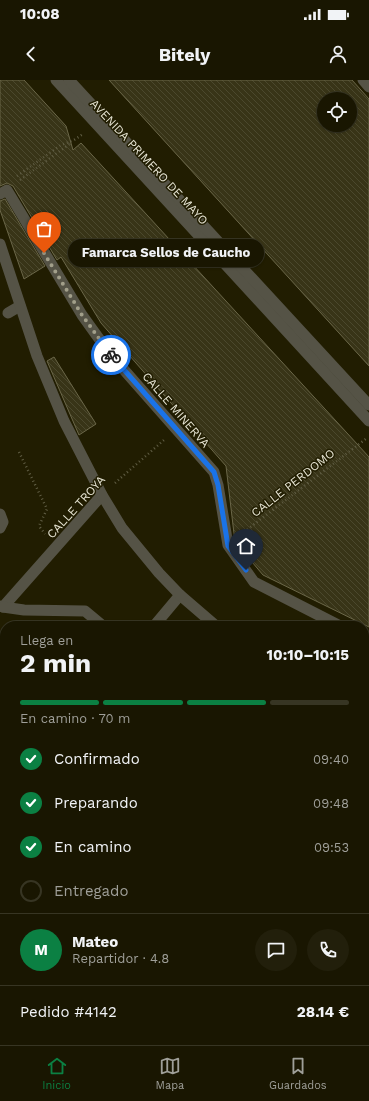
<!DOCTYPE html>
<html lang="es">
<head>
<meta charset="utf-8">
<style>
	:root { --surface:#191601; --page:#221f0b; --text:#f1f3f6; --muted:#9f9f99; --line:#373523; --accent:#0b8043 }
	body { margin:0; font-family:"Work Sans",sans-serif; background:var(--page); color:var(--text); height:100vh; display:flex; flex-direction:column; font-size:15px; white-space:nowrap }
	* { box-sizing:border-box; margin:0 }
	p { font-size:13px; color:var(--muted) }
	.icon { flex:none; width:22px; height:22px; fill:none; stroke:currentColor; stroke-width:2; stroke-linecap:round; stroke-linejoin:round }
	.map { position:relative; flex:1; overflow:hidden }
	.side { position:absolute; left:0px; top:541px; width:369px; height:424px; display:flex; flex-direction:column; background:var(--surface); border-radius:16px 16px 0 0; box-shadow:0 1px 3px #0004,0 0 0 1px var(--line) }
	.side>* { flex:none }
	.tools { position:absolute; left:317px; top:12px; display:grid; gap:8px }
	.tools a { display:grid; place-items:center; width:40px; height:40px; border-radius:50%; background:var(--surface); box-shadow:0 1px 3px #0004,0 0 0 1px var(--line); font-size:20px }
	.pin { position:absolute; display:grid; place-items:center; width:34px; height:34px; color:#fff; margin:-41px -17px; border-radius:50% 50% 50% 0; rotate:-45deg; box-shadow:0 0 4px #0007 }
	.pin .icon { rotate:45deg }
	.courier { position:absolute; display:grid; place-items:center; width:40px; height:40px; margin:-20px; border:3px solid #1a73e8; border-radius:50%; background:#fff; color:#222; box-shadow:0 1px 5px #0007 }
	.bubble { position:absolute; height:28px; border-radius:14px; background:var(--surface); box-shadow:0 1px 3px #0004,0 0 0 1px var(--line); font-size:13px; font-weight:700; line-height:28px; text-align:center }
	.summary em { font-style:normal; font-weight:700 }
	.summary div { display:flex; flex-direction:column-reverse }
	.summary { display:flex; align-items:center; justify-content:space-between; height:68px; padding:0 20px }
	h1 { font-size:26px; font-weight:700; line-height:30px }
	.bar { display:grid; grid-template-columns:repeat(4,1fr); gap:6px 4px; align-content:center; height:48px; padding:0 20px }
	.bar i { height:5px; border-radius:3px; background:var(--line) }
	.bar .current { background:var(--accent) }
	.bar p { grid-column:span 4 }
	.line { display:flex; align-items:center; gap:10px; padding:0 20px; border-top:1px solid var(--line) }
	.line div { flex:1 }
	.round { display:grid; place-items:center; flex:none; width:42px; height:42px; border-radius:21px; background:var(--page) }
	ol { padding:0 20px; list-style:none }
	li { display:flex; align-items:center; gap:12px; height:44px }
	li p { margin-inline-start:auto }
	li .icon { padding:4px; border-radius:50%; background:var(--accent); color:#fff; stroke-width:4 }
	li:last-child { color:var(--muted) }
	li i { width:22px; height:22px; border:2px solid var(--line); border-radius:50% }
	.status { display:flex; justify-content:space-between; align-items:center; height:28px; padding:0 20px; background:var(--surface); direction:ltr }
	.status svg { height:11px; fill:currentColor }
	header { display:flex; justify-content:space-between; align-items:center; height:52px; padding:0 20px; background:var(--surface); font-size:18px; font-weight:700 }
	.dock { display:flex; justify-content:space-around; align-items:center; height:56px; border-top:1px solid var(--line); background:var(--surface); font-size:11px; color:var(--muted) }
	.dock a { display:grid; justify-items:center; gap:2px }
	.dock .current { color:var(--accent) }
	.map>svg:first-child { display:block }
	.building { fill:url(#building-back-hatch); stroke:#6b6749; fill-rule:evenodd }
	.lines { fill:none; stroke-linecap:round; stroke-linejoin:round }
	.path { stroke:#615e45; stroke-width:2.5; stroke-dasharray:1 3; stroke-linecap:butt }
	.pedestrian { stroke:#555346; stroke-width:11 }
	.minor { stroke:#555346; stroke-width:11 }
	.tertiary { stroke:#555346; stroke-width:11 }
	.done { stroke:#a29f8a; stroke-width:4; stroke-dasharray:0 7.2 }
	.route { stroke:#1a73e8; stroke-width:5 }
	.labels { text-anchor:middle; stroke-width:3; stroke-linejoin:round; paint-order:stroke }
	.street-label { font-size:12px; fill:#e7e5d4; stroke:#211d01 }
</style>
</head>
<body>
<div class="status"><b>10:08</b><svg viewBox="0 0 49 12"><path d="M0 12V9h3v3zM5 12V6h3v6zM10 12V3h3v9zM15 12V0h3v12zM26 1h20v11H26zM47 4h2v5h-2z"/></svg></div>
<header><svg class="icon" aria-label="back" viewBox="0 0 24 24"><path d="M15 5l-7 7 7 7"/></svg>Bitely<svg class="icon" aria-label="person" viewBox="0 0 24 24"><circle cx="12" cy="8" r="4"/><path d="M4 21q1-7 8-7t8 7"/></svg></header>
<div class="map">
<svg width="369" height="965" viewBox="0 0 369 965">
	<defs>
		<pattern id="building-back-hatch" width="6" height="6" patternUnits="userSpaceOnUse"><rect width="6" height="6" fill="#383417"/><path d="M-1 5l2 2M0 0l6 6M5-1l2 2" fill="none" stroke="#4b482d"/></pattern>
	</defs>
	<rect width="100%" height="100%" fill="#211d01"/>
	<g class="building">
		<path d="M0 0H24L66 46 73 70 81 63 369 377V547L263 495 235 462 226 386 101 243 61 177 57 180 13 106 7 103 0 106Z"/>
		<path d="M109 0H352L369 19V286ZM324 19H350V45H324Z"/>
		<path d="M5 119 45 186 24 199 0 130V121Z"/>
		<path d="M54 277 96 344 79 355 47 281Z"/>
	</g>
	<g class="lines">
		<g class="path">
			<path d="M17 96 61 65 74 60 83 54"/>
			<path d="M20 100 71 63"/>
			<path d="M19 372 47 429 39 446 45 454"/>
			<path d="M115 403 164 360"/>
			<path d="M244 452 367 358"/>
			<path d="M4 945H5"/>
		</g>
		<g class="pedestrian">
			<path d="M8 233 20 226"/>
			<path d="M0 434 3 442 0 448"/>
			<path d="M0 526 3 527 102 415"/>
			<path d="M3 527 24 530 85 531 103 546"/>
			<path d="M154 546 180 515"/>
			<path d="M0 595 5 594"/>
			<path d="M0 756 5 763"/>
			<path d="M364 766 369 771"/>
			<path d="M364 852 369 856"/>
			<path d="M0 876 5 871"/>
			<path d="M364 955 369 950"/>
			<path d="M246 965V960"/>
		</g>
		<g class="minor">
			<path d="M363 0 369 7"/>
			<path d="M0 114 7 110 82 235 110 274 214 392 218 405 228 465 254 502 340 546"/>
			<path d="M0 164 37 276 64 341 102 415 122 448 159 493 180 515 216 546"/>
			<path d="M364 558 369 561"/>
			<path d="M364 641 369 645"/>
			<path d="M0 691 5 698"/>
			<path d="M186 960V965"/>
		</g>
		<g class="tertiary">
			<path d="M56 0 369 341"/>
			<path d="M69 0 369 325"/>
		</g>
	</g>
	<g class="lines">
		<path class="done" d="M44 173 82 235 111 275"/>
		<path class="route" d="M111 275 214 392 218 405 228 466 246 490"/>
	</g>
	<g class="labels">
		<g class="street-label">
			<text transform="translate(149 82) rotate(47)" y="4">AVENIDA PRIMERO DE MAYO</text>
			<text transform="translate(176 330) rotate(49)" y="4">CALLE MINERVA</text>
			<text transform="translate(293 403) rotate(-38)" y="4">CALLE PERDOMO</text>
			<text transform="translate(76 427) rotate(-48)" y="4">CALLE TROYA</text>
		</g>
	</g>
</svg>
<div class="tools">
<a><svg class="icon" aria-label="locate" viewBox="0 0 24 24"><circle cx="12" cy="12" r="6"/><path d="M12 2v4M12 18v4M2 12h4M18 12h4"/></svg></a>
</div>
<div class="pin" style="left:44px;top:173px;background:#ea580c"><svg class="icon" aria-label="bag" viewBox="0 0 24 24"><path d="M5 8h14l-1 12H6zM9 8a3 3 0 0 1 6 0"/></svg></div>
<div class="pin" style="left:246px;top:490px;background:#1f2937"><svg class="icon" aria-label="home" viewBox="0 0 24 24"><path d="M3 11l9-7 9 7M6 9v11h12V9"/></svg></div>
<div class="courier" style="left:111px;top:275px"><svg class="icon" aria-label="bike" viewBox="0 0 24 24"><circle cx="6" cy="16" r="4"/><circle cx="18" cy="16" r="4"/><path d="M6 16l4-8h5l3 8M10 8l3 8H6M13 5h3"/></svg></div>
<div class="bubble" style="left:68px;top:159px;width:196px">Famarca Sellos de Caucho</div>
<section class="side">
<div class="summary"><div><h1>2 min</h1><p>Llega en</p></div><em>10:10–10:15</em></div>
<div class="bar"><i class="current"></i><i class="current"></i><i class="current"></i><i></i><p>En camino · 70 m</p></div>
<ol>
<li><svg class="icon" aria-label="check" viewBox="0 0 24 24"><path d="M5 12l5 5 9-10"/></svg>Confirmado<p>09:40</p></li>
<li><svg class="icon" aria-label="check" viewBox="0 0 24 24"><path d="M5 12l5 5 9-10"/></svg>Preparando<p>09:48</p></li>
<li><svg class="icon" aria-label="check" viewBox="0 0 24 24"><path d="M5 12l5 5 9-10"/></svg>En camino<p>09:53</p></li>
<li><i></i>Entregado</li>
</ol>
<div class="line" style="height:72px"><b class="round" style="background:var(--accent);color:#fff">M</b><div><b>Mateo</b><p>Repartidor · 4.8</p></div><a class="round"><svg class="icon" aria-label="chat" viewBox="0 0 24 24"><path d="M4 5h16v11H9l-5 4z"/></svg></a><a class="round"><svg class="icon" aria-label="phone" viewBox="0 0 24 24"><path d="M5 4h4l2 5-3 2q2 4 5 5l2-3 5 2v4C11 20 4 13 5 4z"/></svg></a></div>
<div class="line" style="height:52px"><div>Pedido #4142</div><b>28.14 €</b></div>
</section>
</div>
<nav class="dock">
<a class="current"><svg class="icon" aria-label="home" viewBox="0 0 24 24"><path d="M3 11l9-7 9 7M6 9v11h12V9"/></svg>Inicio</a>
<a><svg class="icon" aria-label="map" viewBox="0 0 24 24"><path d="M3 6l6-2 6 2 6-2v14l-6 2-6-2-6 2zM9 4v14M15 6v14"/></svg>Mapa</a>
<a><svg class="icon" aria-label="saved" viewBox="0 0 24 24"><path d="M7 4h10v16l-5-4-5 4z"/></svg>Guardados</a>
</nav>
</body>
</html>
